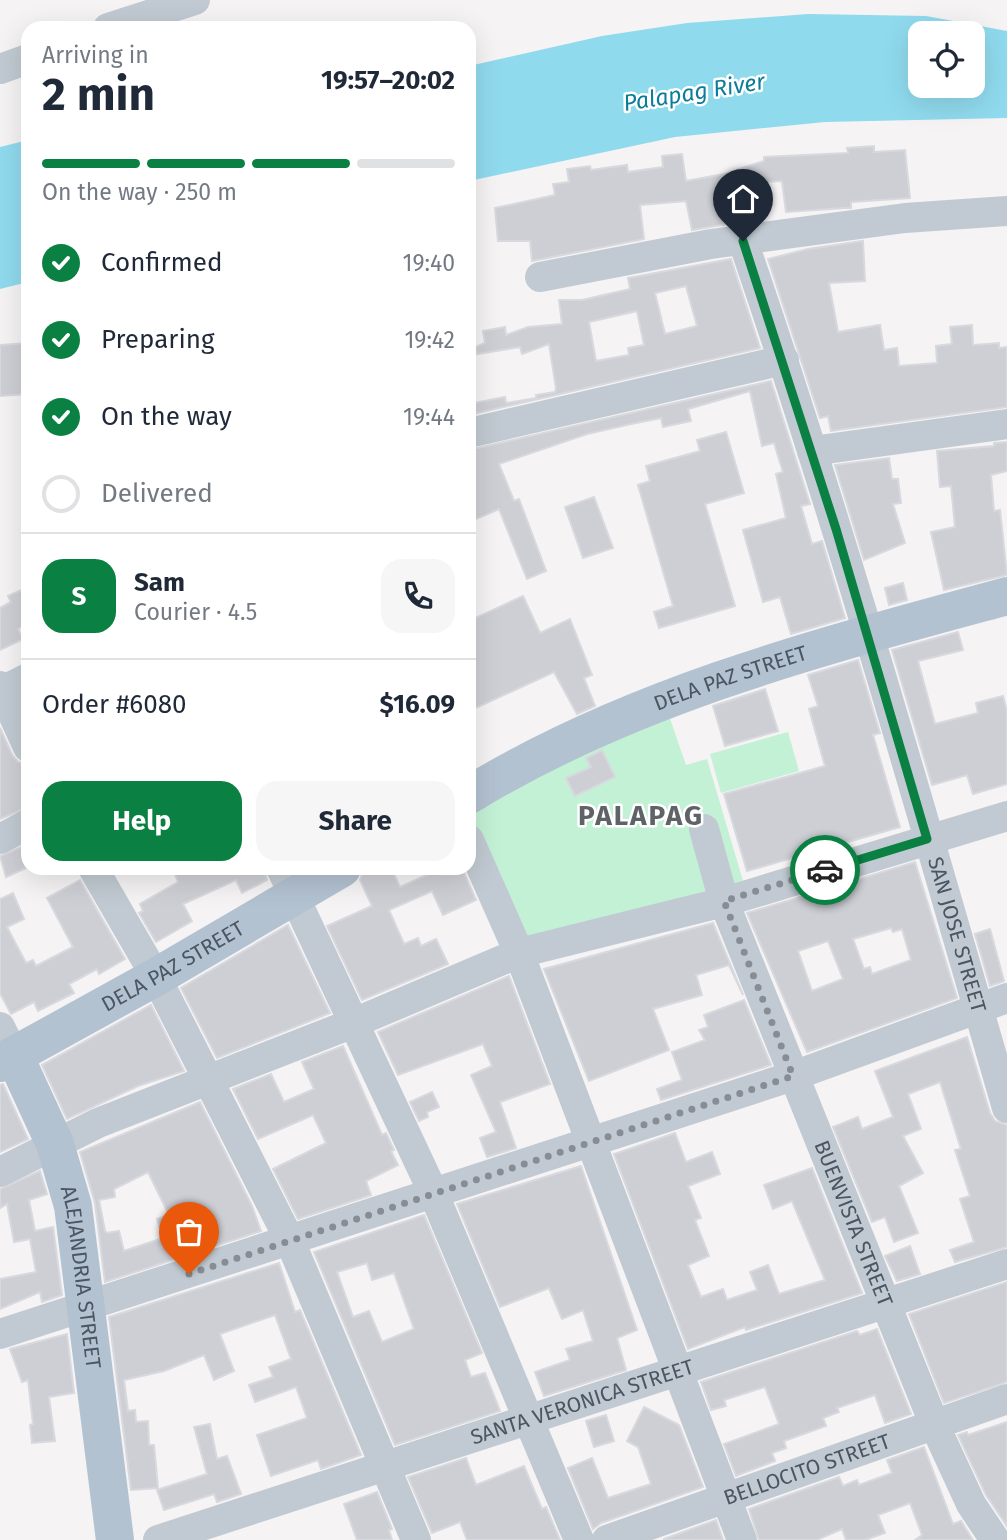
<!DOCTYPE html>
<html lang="en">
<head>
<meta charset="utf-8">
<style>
	:root { --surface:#fff; --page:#f6f6f7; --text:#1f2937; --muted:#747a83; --line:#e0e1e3; --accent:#0b8043 }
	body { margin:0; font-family:"Fira Sans",sans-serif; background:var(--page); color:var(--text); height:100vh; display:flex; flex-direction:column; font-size:26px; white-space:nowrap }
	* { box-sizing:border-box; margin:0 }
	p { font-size:23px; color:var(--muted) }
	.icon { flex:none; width:38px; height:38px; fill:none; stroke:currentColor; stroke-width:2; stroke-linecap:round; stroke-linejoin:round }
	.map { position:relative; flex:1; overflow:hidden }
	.panel { position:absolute; left:21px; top:21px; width:455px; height:854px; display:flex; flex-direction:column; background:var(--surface); border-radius:21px; box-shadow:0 7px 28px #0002 }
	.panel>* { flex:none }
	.controls { position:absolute; left:908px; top:21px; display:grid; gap:14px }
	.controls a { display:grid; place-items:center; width:77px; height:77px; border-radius:14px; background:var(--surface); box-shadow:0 7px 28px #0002; font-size:35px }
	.pin { position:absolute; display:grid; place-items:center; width:60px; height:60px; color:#fff; margin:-72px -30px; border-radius:50% 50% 50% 0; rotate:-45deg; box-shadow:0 0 7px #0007 }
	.pin .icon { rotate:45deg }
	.courier { position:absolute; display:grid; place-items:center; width:70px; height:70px; margin:-35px; border:5px solid #0b8043; border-radius:50%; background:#fff; color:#222; box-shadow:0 2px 9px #0007 }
	.head em { font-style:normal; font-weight:700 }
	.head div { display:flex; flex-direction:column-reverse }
	.head { display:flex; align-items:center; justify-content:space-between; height:119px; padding:0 21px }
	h1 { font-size:46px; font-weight:700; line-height:52px }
	.bar { display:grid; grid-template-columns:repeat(4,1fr); gap:10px 7px; align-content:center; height:84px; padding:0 21px }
	.bar i { height:9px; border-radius:5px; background:var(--line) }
	.bar .selected { background:var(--accent) }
	.bar p { grid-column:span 4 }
	.line { display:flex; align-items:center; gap:18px; padding:0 21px; border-top:2px solid var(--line) }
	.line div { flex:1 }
	.round { display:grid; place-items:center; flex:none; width:74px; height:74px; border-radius:21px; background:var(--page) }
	ol { padding:0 21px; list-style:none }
	li { display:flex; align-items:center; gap:21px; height:77px }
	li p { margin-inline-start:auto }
	li .icon { padding:7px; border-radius:50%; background:var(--accent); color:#fff; stroke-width:4 }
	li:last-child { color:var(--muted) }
	li i { width:38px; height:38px; border:4px solid var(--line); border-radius:50% }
	.button { display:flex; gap:14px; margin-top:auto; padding:14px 21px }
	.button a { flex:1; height:80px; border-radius:21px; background:var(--accent); color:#fff; font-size:28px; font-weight:700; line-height:80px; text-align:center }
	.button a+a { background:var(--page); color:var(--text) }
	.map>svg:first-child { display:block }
	.green { fill:#c3f1d5 }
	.water { fill:#90daee; fill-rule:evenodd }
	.building { fill:#cdcfd5; stroke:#d7d9de; stroke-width:2; fill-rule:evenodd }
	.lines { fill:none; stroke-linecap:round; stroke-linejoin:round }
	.minor { stroke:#c1cad2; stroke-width:30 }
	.major { stroke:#b3c2d1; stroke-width:38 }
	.done { stroke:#868d94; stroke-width:7; stroke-dasharray:0 12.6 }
	.route { stroke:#0b8043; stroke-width:9 }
	.labels { text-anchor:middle; stroke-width:5; stroke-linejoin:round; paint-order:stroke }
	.street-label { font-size:21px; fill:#4a5661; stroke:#fff }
	.water-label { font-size:23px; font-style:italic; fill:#0c7c9b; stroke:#fff }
	.district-label { font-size:28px; font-weight:bold; letter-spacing:2px; fill:#5f6368; stroke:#fff }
</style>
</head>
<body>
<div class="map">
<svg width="1007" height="1540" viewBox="0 0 1007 1540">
	<rect width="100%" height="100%" fill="#f5f3f3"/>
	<g class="green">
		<path d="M668 713 686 765 707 759 743 881 525 940 469 817V803Z"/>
		<path d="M788 732 799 771 721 793 710 754Z"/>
	</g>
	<g class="water">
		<path d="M808 14 926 16 1007 31V118L825 122 675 137 469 181V66L602 36 687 23ZM920 33H973V86H920Z"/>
		<path d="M28 140V282L0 289V147Z"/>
	</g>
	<g class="building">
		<path d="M874 146V152L905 150 910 198 851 202V208H845L786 212 782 181 764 182 730 193 731 200H728L734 223 692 230 686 201 640 205 644 239 532 261 530 241H498L495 208 555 195 553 184 569 182 567 169 590 166 591 170 627 165 628 172 663 167 662 156 682 154 686 181 724 174 764 161V157L848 153 847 148Z"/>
		<path d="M863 241 865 281 829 283 838 332 880 325 884 350 897 348 899 366 937 363 936 346 952 344 950 327 972 325 973 345 999 343V348L1007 347V407L831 431 828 416 820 418 768 259 808 249Z"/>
		<path d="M731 259 760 348 469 415V404L505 397 506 403 537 398 536 395 555 392 556 388 549 344 522 354 520 347 477 354 475 347 485 343 483 331 505 327 506 335 528 327 562 324 559 300H582L630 289 628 278ZM686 286 697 326 665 334 655 293ZM637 311 644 345 628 348 629 355 596 361 589 322Z"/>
		<path d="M28 343V394L0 396V345Z"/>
		<path d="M771 381 810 504 801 506 812 544 822 541 845 618 791 634 780 597 763 602 743 530 786 518 776 474 783 472 774 443 762 446 750 391 688 409 691 421 663 427 661 418 631 424 587 434 499 464 514 501 519 499 546 571 527 579 499 509 469 522V450Z"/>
		<path d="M726 432 744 493 705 504 735 606 659 628 654 612 673 606 638 485 650 481 646 466 700 451 697 440Z"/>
		<path d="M1007 442V471L991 475 994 511 1000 510 1007 575 944 590 931 532 955 527 951 486 940 487 937 451 994 446V443Z"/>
		<path d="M889 458 892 479H898L901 503 893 504 905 543 864 560 835 465Z"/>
		<path d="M594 497 613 548 583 558 565 507Z"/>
		<path d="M903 583 907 600 889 605 885 588Z"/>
		<path d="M28 587V637L23 626 18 629 23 639 0 650V608L11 602 8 596Z"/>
		<path d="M523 596 540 633 570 619 592 675 584 678 595 706 577 714 554 672 469 711V621Z"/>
		<path d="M958 632 963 650 918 661 935 724 978 713 976 703 1003 696 1007 711V784L973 794 967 775 932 785 892 650Z"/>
		<path d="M858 660 880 733 873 735 900 827 747 871 724 794 825 766 809 709 818 706 808 675Z"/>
		<path d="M765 689 778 731 725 746 713 706Z"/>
		<path d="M0 728 12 755 18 762 28 764V807L0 819Z"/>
		<path d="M602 750 615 777 575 796 566 778 591 767 586 758Z"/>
		<path d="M28 844V867L6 877 0 856Z"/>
		<path d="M915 862 957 998 807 1052 747 913ZM891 928 893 932 902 929 911 960 872 974 870 967 864 969 853 939ZM828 941 843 979 812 991 798 951Z"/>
		<path d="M182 868H264L267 880 242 893 236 880 183 904 192 921 156 942 139 913 143 911 140 904 178 882 174 872Z"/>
		<path d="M364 868H391L400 887 442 868H462L476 900 443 915 432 891 389 910 404 944 418 938 421 946 436 939 448 964 362 1000 327 926 372 906 360 880Z"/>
		<path d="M80 880 125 959 99 974 97 969 69 984 74 993 38 1011 34 1002 11 1014 0 993V899L13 893 24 919 7 927 26 963 33 960 36 966 73 947 47 898Z"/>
		<path d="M713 923 743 995 729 965 696 975 702 995 653 1009 669 1050 589 1081 544 969Z"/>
		<path d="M288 925 330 1013 217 1058 181 988Z"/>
		<path d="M990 929 1004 981 990 986 975 934Z"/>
		<path d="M509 976 550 1084 500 1102 516 1148 487 1157 480 1138 496 1132 471 1075 492 1066 483 1044 398 1075 378 1032Z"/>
		<path d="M744 1000 771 1065 661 1100 657 1089 682 1080 672 1052 705 1040 699 1030 708 1027 704 1015Z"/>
		<path d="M151 1005 184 1071 138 1086 67 1119 42 1065Z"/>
		<path d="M967 1037 990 1113 995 1121 1007 1125V1247L955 1262 950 1250 974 1242 960 1199 970 1196 955 1150 961 1149 940 1082 908 1094 921 1129 903 1136 923 1173 899 1186 918 1233 894 1242 885 1217 872 1222 833 1127 858 1117 862 1129 893 1117 875 1071Z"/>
		<path d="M343 1046 382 1135 386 1133 394 1150 391 1151 398 1165 366 1181 371 1195 298 1219 273 1169 326 1143 313 1115 258 1139 233 1089 271 1074 284 1102 314 1089 302 1062Z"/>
		<path d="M3 1084 28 1139 0 1152V1085Z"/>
		<path d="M432 1092 439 1107 427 1112 428 1117 419 1121 410 1102Z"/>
		<path d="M200 1102 252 1206 261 1231 105 1282 95 1203 80 1152ZM148 1172 169 1215 157 1219 163 1238 124 1251 119 1231 107 1233 105 1231 99 1200 115 1197 114 1189Z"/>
		<path d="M675 1133 686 1162 712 1152 720 1174 688 1186 701 1218 695 1220 709 1256 688 1265 701 1297 723 1289 727 1300 757 1290 750 1272 768 1265 779 1294 825 1280 792 1201 773 1209 764 1185 812 1168 862 1293 746 1330 745 1327 688 1349 614 1154Z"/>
		<path d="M581 1166 637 1330 617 1338 626 1370 544 1396 535 1372 570 1360 566 1349 593 1341 583 1310 562 1319 549 1288 500 1307 457 1204Z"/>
		<path d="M40 1171 47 1194 29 1200 35 1231 53 1227 62 1295 42 1302 40 1292 0 1309V1279L36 1272 30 1239 14 1242 7 1204 0 1208V1189Z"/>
		<path d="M424 1215 482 1353 465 1360 471 1377 485 1373 500 1411 395 1445 314 1252ZM367 1263 372 1280 394 1273 414 1329 382 1342 369 1311 353 1317 337 1272Z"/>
		<path d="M910 1246 920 1274 897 1281 885 1256Z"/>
		<path d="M279 1263 295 1312 300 1310 361 1455 321 1469 318 1460 271 1476 257 1435 307 1418 296 1387 255 1402 249 1385 273 1377 269 1367 291 1359 275 1315 220 1334 234 1371 214 1380 204 1355 164 1371 124 1380 128 1411 135 1410 136 1422 148 1421 149 1445H154L158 1488 131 1490 109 1317Z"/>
		<path d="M1007 1282V1382L944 1403 909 1314Z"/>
		<path d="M877 1329 911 1414 885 1423 875 1395 837 1408 839 1412 823 1418 826 1426 784 1441 786 1448 772 1453 775 1461 736 1476 724 1444 779 1424 765 1387 724 1400 726 1406 711 1410 701 1382 857 1331 860 1335Z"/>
		<path d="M67 1334 74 1393 49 1397 55 1441 32 1443 30 1425 33 1424 28 1380 22 1382 10 1349Z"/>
		<path d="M644 1407 679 1425 703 1487 601 1523 593 1529 568 1468 592 1458 608 1498 651 1484 638 1447 627 1441Z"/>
		<path d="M606 1415 614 1441 594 1447 586 1421Z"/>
		<path d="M1007 1422V1526L986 1495 958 1435 967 1432 968 1435Z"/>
		<path d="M210 1424 217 1459 227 1456 241 1494 217 1502 214 1494 164 1510 157 1490 207 1474 194 1427Z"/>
		<path d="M924 1447 953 1524 961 1521 973 1540H915L922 1535 910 1503 878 1515 885 1533 865 1540H846L842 1529 817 1540H759L749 1509 839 1477 843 1486 857 1480 859 1485 892 1473 887 1460Z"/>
		<path d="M466 1458 476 1485 524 1466 542 1509 546 1507 560 1540H467L460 1522 432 1533 408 1477Z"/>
		<path d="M377 1492 392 1529 389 1530 392 1540H357L344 1504Z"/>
		<path d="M716 1520 723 1540H664V1539Z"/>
	</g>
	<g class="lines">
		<g class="minor">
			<path d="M108 28 195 0"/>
			<path d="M0 69 28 59"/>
			<path id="s1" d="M743 241C841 527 923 818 1007 1108"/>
			<path d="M540 277 711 244 905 218 1007 211"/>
			<path d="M469 433 784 360"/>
			<path d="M812 451 1007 424"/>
			<path d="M0 686 28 747"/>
			<path d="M0 692 28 678"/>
			<path id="s2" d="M704 829 724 902 935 1426 971 1504 995 1540"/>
			<path d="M0 839 28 824"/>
			<path d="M469 840 519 953 742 1540"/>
			<path d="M93 868 156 977 290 1241 416 1540"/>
			<path d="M281 868 433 1192 579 1540"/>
			<path d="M0 1027 14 1055"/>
			<path d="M0 1172 98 1123 356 1022 519 953 724 902 1007 816"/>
			<path d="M0 1334 793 1076 1007 998"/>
			<path id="s3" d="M158 1540 1007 1264"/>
			<path id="s4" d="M607 1540 1007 1399"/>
		</g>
		<g class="major">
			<path id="s5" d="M469 795C633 695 823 646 1007 596"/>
			<path id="s6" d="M14 1055 55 1144 73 1206 115 1540"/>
			<path id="s7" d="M0 1063 156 977 342 868"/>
		</g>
	</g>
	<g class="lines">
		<path class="done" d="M189 1274 793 1076 724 901 825 870"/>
		<path class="route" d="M743 241 836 529 927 839 825 870"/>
	</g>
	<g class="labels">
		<g class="street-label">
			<text dy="7" stroke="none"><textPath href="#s5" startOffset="287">DELA PAZ STREET</textPath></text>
			<text dy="7" stroke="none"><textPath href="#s1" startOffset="726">SAN JOSE STREET</textPath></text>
			<text dy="7" stroke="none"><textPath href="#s7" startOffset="198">DELA PAZ STREET</textPath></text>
			<text dy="7" stroke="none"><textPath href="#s2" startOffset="422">BUENVISTA STREET</textPath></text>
			<text dy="7" stroke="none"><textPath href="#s6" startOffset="234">ALEJANDRIA STREET</textPath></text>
			<text dy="7" stroke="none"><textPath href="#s3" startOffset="446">SANTA VERONICA STREET</textPath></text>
			<text dy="7" stroke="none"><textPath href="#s4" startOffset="212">BELLOCITO STREET</textPath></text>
		</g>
		<g class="water-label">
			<text transform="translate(694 92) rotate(-9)" y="8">Palapag River</text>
		</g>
		<g class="district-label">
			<text x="641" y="825">PALAPAG</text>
		</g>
	</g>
</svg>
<div class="controls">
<a><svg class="icon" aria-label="locate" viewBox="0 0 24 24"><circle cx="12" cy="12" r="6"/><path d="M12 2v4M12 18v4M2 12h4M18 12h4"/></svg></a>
</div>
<div class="pin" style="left:189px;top:1274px;background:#ea580c"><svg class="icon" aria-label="bag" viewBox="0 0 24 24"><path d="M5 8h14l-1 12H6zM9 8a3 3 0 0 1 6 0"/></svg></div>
<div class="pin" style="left:743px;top:241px;background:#1f2937"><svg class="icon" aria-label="home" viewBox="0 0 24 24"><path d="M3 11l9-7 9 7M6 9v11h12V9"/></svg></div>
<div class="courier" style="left:825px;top:870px"><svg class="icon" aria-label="car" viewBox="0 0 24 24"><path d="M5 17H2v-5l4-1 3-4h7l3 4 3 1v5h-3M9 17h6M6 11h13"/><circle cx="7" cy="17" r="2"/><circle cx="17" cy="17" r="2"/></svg></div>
<section class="panel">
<div class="head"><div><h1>2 min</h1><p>Arriving in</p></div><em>19:57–20:02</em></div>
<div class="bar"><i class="selected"></i><i class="selected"></i><i class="selected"></i><i></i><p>On the way · 250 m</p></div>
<ol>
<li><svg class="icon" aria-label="check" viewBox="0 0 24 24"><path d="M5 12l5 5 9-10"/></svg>Confirmed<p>19:40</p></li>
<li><svg class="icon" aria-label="check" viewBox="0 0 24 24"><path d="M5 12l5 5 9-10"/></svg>Preparing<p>19:42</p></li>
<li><svg class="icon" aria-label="check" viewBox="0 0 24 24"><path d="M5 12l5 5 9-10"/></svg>On the way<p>19:44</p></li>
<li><i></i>Delivered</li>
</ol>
<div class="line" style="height:126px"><b class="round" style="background:var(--accent);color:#fff">S</b><div><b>Sam</b><p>Courier · 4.5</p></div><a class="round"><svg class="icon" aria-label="phone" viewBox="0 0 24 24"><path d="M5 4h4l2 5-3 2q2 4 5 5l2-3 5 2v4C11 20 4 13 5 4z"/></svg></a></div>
<div class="line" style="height:91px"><div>Order #6080</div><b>$16.09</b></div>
<div class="button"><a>Help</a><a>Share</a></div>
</section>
</div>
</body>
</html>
